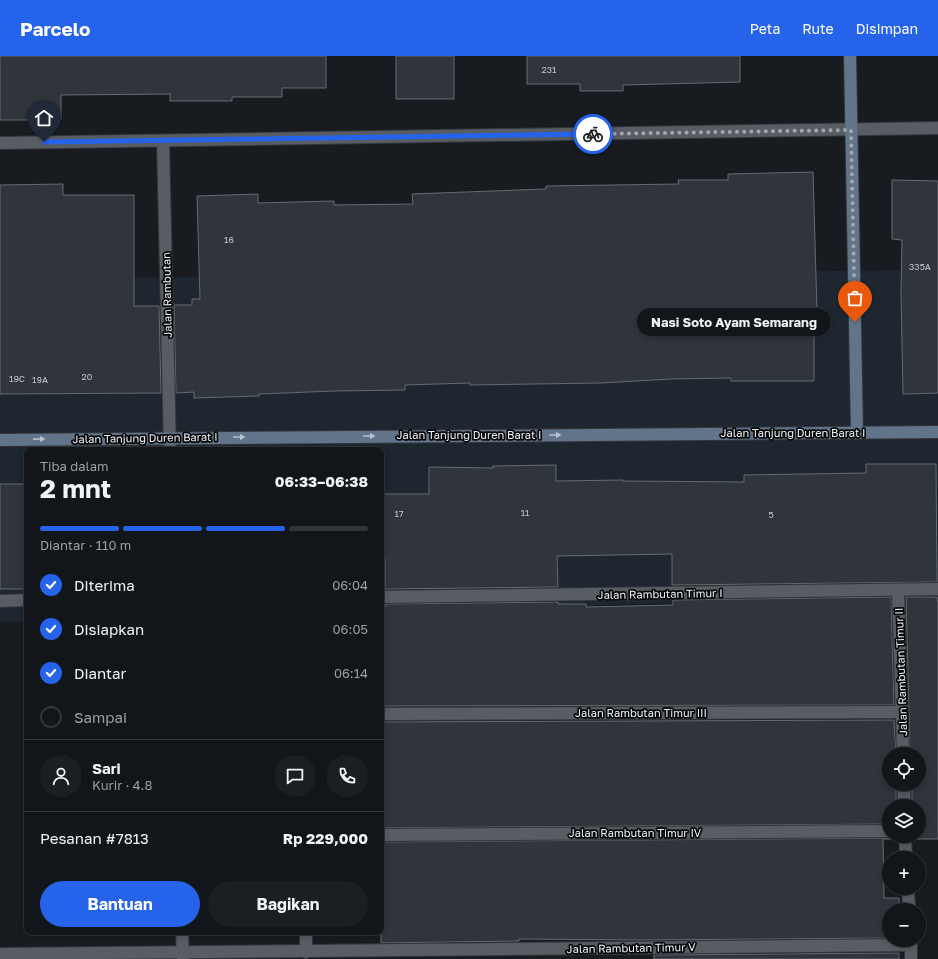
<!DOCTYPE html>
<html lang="id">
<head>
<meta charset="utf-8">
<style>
	:root { --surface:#121519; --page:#1b1e22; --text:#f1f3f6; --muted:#9c9fa2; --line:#313438; --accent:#2563eb }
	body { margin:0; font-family:"Golos Text",sans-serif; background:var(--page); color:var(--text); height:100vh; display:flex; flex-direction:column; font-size:15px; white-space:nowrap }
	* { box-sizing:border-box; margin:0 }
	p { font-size:13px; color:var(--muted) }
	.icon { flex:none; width:22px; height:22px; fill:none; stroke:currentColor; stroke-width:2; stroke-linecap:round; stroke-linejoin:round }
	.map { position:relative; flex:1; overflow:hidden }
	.panel { position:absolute; left:24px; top:391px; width:360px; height:488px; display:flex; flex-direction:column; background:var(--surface); border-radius:8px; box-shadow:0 2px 6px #0003,0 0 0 1px var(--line) }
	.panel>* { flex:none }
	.buttons { position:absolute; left:882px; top:691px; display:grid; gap:8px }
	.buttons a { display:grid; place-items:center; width:44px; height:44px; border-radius:50%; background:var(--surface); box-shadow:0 2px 6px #0003,0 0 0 1px var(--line); font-size:20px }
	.pin { position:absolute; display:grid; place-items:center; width:34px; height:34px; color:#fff; margin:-41px -17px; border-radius:50% 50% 50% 0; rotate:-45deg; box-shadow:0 0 4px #0007 }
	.pin .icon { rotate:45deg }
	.courier { position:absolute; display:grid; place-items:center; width:40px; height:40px; margin:-20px; border:3px solid #2563eb; border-radius:50%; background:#fff; color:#222; box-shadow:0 1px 5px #0007 }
	.bubble { position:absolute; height:28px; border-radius:14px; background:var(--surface); box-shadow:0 2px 6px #0003,0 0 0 1px var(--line); font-size:13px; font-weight:700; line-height:28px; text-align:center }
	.headline em { font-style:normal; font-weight:700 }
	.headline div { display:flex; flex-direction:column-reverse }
	.headline { display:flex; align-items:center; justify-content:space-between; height:68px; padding:0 16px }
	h1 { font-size:26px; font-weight:700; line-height:30px }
	.bar { display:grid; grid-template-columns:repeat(4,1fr); gap:6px 4px; align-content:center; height:48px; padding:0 16px }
	.bar i { height:5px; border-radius:3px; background:var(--line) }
	.bar .current { background:var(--accent) }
	.bar p { grid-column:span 4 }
	.line { display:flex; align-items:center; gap:10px; padding:0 16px; border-top:1px solid var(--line) }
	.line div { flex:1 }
	.round { display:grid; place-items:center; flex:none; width:42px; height:42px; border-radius:21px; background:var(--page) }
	ol { padding:0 16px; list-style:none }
	li { display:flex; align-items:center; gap:12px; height:44px }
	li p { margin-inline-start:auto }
	li .icon { padding:4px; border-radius:50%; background:var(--accent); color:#fff; stroke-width:4 }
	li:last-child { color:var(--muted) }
	li i { width:22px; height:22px; border:2px solid var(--line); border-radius:50% }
	.cta { display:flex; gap:8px; margin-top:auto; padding:8px 16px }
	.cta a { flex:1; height:46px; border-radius:24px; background:var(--accent); color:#fff; font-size:16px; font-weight:700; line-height:46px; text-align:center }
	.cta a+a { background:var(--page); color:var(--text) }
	header { display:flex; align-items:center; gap:24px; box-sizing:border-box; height:56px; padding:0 20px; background:var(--accent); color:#fff }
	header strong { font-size:19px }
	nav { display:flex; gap:22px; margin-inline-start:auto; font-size:14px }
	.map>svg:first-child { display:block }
	.built { fill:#1e2630 }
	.building { fill:#30353b; stroke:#666b72 }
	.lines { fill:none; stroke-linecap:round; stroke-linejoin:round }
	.street-casing { stroke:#33363a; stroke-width:14 }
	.secondary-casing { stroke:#33363a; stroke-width:14 }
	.street { stroke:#575d63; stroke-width:12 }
	.secondary { stroke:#617489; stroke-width:12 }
	.oneway { fill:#b7c0cb }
	.done { stroke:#a4a8ac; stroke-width:4; stroke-dasharray:0 7.2 }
	.route { stroke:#2563eb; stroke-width:5 }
	.labels { text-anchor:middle; stroke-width:3.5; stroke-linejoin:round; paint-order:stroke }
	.number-label { font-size:9px; fill:#c0c4c8 }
	.street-label { font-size:11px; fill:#f0f3f7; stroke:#050608 }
</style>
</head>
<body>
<header>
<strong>Parcelo</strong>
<nav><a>Peta</a><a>Rute</a><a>Disimpan</a></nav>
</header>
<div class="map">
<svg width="938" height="903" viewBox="0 0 938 903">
	<rect width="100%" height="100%" fill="#181c21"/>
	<path class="built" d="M938 214V540L381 555V394H27V565L0 566V223Z"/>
	<g class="building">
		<path d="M0 0H326V32H282V41H232V45H170V38L61 39V64H0Z"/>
		<rect x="396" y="0" width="58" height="43"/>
		<path d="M527 0H740V26L623 29V35H580V28H527Z"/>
		<path d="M813 116 817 256H814V325H731V322L671 323 601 327 470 329V327L405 329V334L334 335 259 338V340L194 342V336L176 337 174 249H192V243H200L197 140 258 138V147L334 145V149L413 148 412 138 546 133V130L679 128 678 124H728V118Z"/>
		<path d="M892 124 938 125V337L903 338 901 237 902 184 892 183Z"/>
		<path d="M63 128V139H134V250H159L161 337 0 338V129Z"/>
		<path d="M866 408H936L937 526 672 529V498L557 500 558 531 385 533V502H381V438H429V411L493 412V410L556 409V425L623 424V425L744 426V419L866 417Z"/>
		<rect x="0" y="428" width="27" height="105"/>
		<path d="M891 541 894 649 381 650V550H386V548L558 546V548H586V551L673 549V544Z"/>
		<path d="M906 541H937L938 547V783H913V780H919V750H912V728H919V698H910Z"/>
		<path d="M894 664 896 698H889V728H896V750H889V768L381 772V666Z"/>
		<path d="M894 780H898V783H883L884 842H899V854H889V882L643 884 519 883V885L381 887V786L889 782Z"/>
		<path d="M899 897V903H654V899Z"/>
	</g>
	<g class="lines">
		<defs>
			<g id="street">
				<path d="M163 85 170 394"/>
				<path d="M0 87 938 72"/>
				<path d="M898 534 903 698"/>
				<path d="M381 541 938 533"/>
				<path d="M0 545 27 544"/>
				<path d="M381 658 902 656"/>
				<path d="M904 728V750"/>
				<path d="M381 779 889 775"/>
				<path d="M905 780 906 802"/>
				<path d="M908 832 909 854"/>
				<path d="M182 876 183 903"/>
				<path d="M306 876V896"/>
				<path d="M911 884V903"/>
				<path d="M0 898 911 889"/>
			</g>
			<g id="secondary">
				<path d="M850 0 857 377"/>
				<path d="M0 384 938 376"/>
			</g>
		</defs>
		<use href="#street" class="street-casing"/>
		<use href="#secondary" class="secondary-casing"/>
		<use href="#street" class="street"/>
		<use href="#secondary" class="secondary"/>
	</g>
	<defs><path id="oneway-solid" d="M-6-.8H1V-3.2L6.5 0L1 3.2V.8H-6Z"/></defs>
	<g class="oneway">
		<use href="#oneway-solid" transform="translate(555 379)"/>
		<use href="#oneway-solid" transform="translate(369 380)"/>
		<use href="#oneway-solid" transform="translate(239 381)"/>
		<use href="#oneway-solid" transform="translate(39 383) rotate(-1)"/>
	</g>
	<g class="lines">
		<path class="done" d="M593 78 851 74 855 266"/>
		<path class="route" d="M44 86 593 78"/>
	</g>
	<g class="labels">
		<g class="number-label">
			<text x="549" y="17">231</text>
			<text x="229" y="187">16</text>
			<text x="920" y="214">335A</text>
			<text x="87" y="324">20</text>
			<text x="17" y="326">19C</text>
			<text x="40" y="327">19A</text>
			<text x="525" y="460">11</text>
			<text x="399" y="461">17</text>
			<text x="771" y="462">5</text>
		</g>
		<g class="street-label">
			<text transform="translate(167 239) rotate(-91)" y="4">Jalan Rambutan</text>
			<text x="793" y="381">Jalan Tanjung Duren Barat I</text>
			<text x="469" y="383">Jalan Tanjung Duren Barat I</text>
			<text transform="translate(145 382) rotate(-1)" y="4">Jalan Tanjung Duren Barat I</text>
			<text transform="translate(660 538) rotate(-1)" y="4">Jalan Rambutan Timur I</text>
			<text transform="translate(901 616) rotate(-92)" y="4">Jalan Rambutan Timur II</text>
			<text x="641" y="661">Jalan Rambutan Timur III</text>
			<text x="635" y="781">Jalan Rambutan Timur IV</text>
			<text transform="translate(631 892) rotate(-1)" y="4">Jalan Rambutan Timur V</text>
		</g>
	</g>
</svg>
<div class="buttons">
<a><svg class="icon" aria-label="locate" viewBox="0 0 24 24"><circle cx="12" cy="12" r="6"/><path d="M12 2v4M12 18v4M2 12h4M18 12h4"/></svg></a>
<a><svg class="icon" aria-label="layers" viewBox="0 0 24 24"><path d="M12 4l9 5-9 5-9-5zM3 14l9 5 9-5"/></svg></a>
<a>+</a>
<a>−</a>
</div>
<div class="pin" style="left:855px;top:266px;background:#ea580c"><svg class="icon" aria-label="bag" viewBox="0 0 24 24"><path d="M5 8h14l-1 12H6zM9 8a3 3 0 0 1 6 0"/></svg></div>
<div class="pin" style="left:44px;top:86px;background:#1f2937"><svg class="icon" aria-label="home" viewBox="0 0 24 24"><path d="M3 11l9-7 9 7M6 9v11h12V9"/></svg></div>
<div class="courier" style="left:593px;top:78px"><svg class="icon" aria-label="bike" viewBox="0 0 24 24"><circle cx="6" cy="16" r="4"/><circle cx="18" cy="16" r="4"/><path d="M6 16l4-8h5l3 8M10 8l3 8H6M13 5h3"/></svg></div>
<div class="bubble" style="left:637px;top:252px;width:194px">Nasi Soto Ayam Semarang</div>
<section class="panel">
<div class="headline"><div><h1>2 mnt</h1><p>Tiba dalam</p></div><em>06:33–06:38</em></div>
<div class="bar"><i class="current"></i><i class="current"></i><i class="current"></i><i></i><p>Diantar · 110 m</p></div>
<ol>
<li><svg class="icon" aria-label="check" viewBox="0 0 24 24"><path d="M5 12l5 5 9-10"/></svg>Diterima<p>06:04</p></li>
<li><svg class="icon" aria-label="check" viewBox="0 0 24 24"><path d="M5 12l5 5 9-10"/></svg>Disiapkan<p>06:05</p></li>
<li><svg class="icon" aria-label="check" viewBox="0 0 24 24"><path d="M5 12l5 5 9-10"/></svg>Diantar<p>06:14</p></li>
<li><i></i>Sampai</li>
</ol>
<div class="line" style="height:72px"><a class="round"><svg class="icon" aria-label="person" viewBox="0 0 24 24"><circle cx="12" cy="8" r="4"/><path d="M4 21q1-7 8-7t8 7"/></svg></a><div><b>Sari</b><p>Kurir · 4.8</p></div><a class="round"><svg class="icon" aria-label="chat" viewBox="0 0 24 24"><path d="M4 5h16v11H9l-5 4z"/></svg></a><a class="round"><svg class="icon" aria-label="phone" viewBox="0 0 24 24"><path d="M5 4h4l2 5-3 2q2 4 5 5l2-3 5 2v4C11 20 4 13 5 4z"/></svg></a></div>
<div class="line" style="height:52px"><div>Pesanan #7813</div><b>Rp 229,000</b></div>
<div class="cta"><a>Bantuan</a><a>Bagikan</a></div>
</section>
</div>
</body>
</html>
